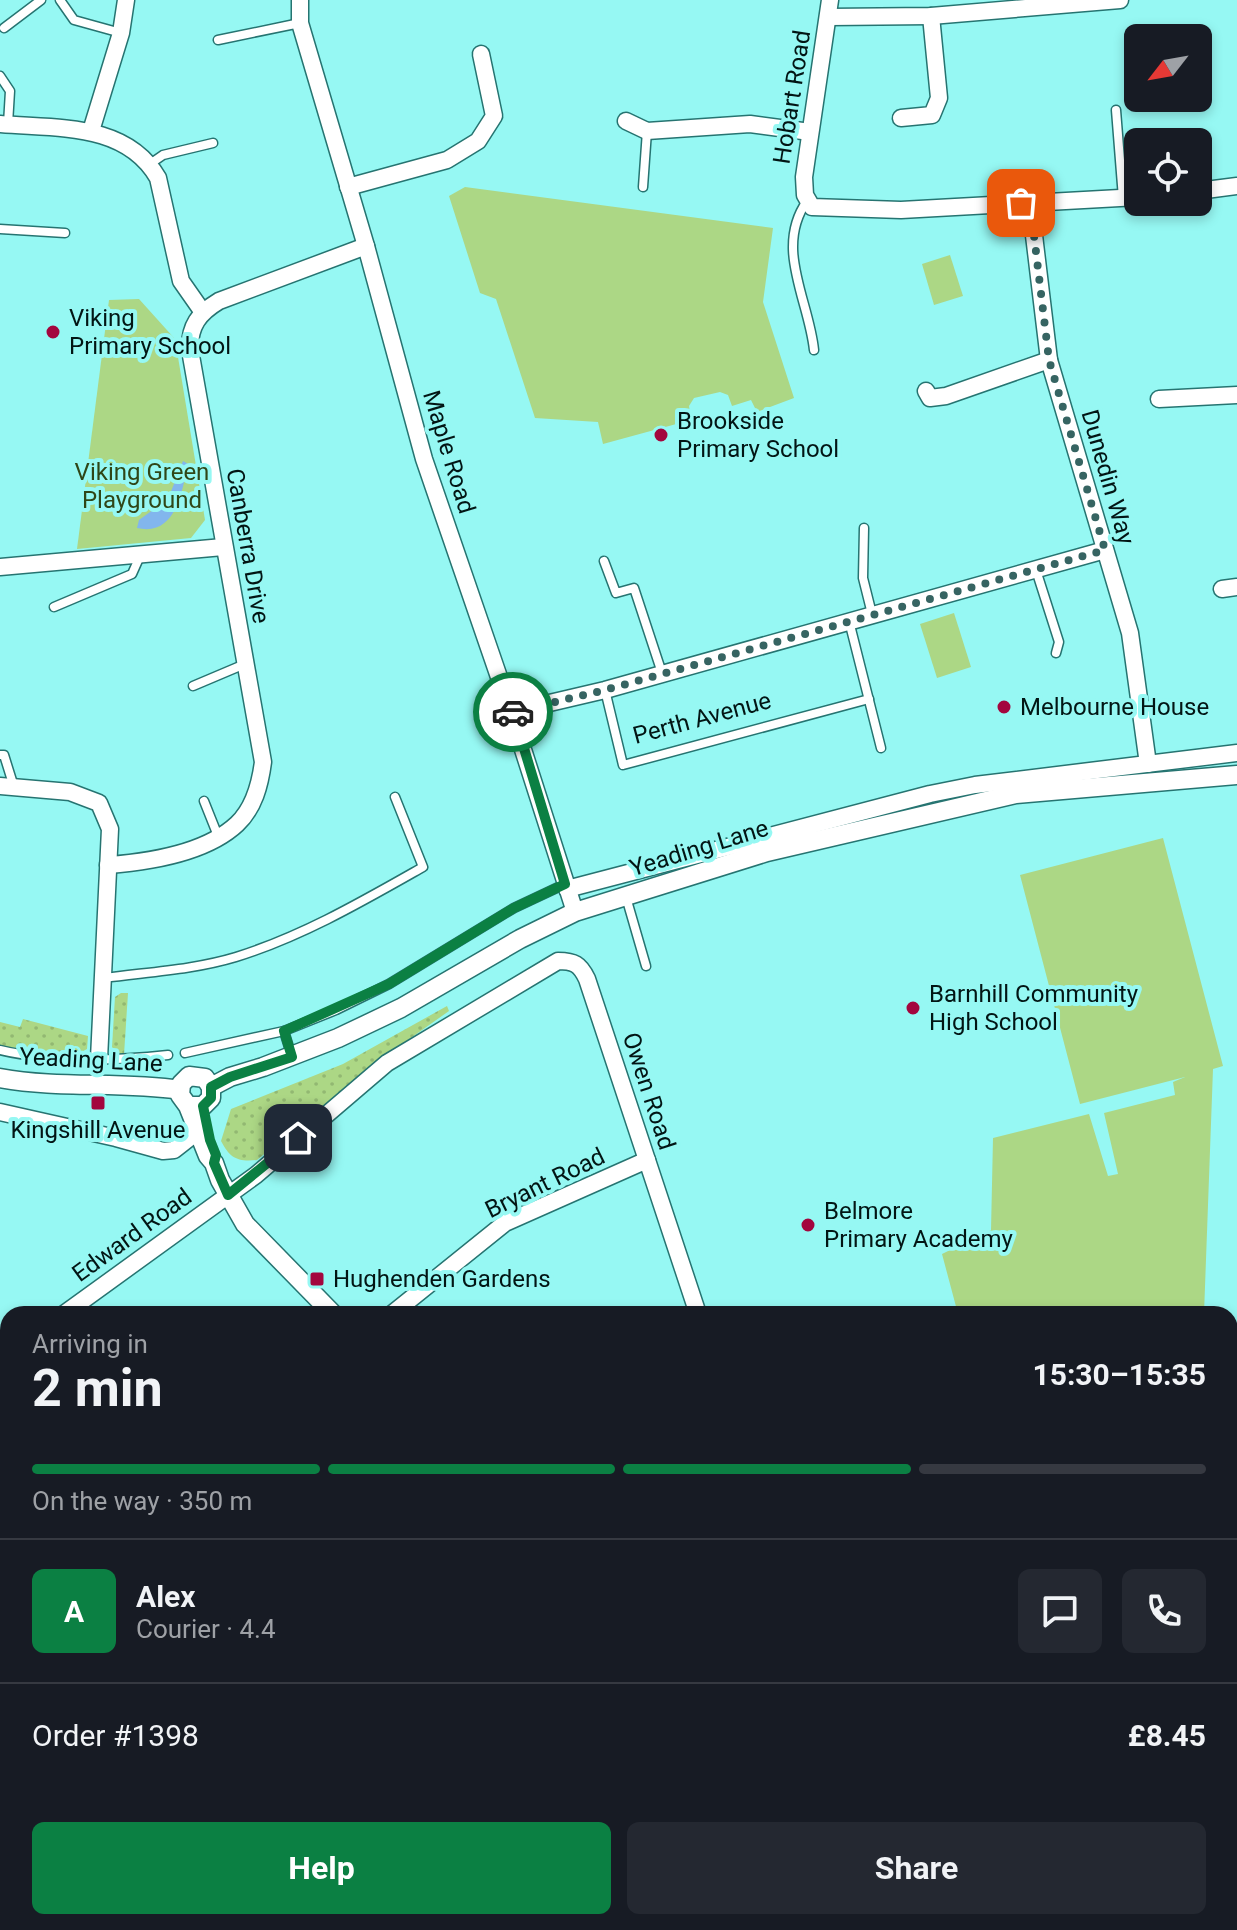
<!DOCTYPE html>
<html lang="en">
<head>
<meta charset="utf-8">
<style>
	:root { --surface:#171b24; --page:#242831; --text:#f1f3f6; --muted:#9ea1a6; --line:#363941; --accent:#0b8043 }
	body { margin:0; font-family:Roboto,sans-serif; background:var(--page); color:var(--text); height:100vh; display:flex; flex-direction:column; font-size:30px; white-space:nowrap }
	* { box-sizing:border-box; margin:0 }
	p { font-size:26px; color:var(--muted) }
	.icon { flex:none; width:44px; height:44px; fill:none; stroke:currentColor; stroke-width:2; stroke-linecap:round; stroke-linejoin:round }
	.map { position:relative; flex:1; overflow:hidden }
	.panel { position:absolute; left:0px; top:1306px; width:1238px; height:624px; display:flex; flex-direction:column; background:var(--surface); border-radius:24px 24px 0 0; box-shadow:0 4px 12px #0003 }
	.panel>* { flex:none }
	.needle { width:52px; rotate:239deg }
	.fabs { position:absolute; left:1124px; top:24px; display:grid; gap:16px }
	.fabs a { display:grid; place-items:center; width:88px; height:88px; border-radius:12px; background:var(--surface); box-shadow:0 4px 12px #0003; font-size:40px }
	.pin { position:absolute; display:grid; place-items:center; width:68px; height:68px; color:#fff; margin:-34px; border-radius:16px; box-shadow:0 4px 12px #0006 }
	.courier { position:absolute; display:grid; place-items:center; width:80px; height:80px; margin:-40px; border:6px solid #0b8043; border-radius:50%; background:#fff; color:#222; box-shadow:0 2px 10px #0007 }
	.summary em { font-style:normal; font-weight:700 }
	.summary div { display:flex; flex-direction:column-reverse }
	.summary { display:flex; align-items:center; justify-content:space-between; height:136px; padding:0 32px }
	h1 { font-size:52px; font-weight:700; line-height:60px }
	.bar { display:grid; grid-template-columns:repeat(4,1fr); gap:12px 8px; align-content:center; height:96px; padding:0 32px }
	.bar i { height:10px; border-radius:6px; background:var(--line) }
	.bar .selected { background:var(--accent) }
	.bar p { grid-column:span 4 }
	.line { display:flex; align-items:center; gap:20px; padding:0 32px; border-top:2px solid var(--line) }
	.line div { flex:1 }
	.round { display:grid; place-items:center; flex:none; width:84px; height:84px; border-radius:12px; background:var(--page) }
	.primary-button { display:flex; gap:16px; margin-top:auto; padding:16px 32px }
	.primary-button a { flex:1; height:92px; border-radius:12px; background:var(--accent); color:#fff; font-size:32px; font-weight:700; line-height:92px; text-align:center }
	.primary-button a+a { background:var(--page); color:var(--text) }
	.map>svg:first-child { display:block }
	.grass { fill:url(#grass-dots) }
	.park { fill:#acd785 }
	.water { fill:#82b6ed }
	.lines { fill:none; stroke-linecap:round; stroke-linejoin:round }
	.service-casing { stroke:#267471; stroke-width:11 }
	.minor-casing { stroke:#267471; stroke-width:19 }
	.tertiary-casing { stroke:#267471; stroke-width:21 }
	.service { stroke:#fff; stroke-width:8 }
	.minor { stroke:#fff; stroke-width:16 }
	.tertiary { stroke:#fff; stroke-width:18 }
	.done { stroke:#366462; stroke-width:8; stroke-dasharray:0 14.4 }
	.route { stroke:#0b8043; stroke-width:10 }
	.poi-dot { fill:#a3063e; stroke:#96f8f3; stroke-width:3 }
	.labels { text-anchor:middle; stroke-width:8; stroke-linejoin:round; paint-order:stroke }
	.street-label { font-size:24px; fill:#021514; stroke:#96f8f3 }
	.poi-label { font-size:24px; fill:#021514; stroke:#96f8f3; text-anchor:start }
	.park-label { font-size:24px; fill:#2f4617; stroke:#96f8f3 }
</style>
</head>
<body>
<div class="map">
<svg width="1237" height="1930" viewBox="0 0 1237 1930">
	<defs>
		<pattern id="grass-dots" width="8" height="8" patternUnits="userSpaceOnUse" patternTransform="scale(2)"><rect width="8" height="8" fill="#acd785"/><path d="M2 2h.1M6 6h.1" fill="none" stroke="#92b872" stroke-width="1.8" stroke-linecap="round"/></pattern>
	</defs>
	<rect width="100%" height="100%" fill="#96f8f3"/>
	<g class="grass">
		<path d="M121 993H128L124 1055H119L112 1047 115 997Z"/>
		<path d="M447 1006 449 1011 374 1064 257 1160C237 1162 230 1158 221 1141L231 1109 343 1064Z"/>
		<path d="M23 1019 88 1036 87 1049 76 1055 0 1046V1022L20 1027Z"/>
	</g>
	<g class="park">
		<path d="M465 187 773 228 763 302 794 398 757 412 751 400 732 406 728 395 720 392 694 398 689 406 691 420 603 444 598 422 535 418 496 299 480 293 449 196Z"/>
		<path d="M950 255 963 296 934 305 922 264Z"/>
		<path d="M139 299 175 339 205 520 191 538 77 549 109 300Z"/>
		<path d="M954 613 971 667 937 678 920 624Z"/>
		<path d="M1163 838 1223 1066 1213 1069 1204 1314H958L942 1254 991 1230 993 1138 1089 1114 1108 1176 1118 1174 1104 1113 1175 1095 1173 1082 1185 1077 1080 1104 1020 875Z"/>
		<path d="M1230 1759 1237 1762V1930H914L915 1922H1230Z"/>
	</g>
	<path class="water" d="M183 461 188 464C182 491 176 537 137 528L139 520 168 499Z"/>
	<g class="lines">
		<defs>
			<g id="service">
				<path d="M60 0 74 20 121 33"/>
				<path d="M4 28 41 0"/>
				<path d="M218 40 300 23"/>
				<path d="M0 76 10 91 8 124"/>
				<path d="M1116 110 1123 198"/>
				<path d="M150 164 163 155 213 143"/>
				<path d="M643 187 647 131"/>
				<path d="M807 201C774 248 809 300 814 350"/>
				<path d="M0 229 65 233"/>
				<path d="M864 528 863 578 872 614"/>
				<path d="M604 561 616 593 634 588 662 673"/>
				<path d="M1036 570 1059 642 1056 653"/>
				<path d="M54 607 132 574 140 556"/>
				<path d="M849 621 881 748"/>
				<path d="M193 686 245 664"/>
				<path d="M605 690 623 765 869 699"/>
				<path d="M0 755H4L14 787"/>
				<path d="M204 801 218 836"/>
				<path d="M626 897 646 966"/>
				<path d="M104 978C148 972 193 970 236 957 303 936 363 901 423 867L395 797"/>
				<path d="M284 1031 292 1057"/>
				<path d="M0 1050C54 1063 113 1061 168 1055"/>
				<path d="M185 1053 284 1031 336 1010 389 984 514 908 565 884"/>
			</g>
			<g id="minor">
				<path d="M300 0V23L366 246 424 459 511 712 575 912"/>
				<path d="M830 0 804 177 805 195 812 207 901 210 1138 197"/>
				<path d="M829 17 931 16 1120 0"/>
				<path d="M901 118 932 115 939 98 931 16"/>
				<path d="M626 121 647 131 750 124 810 132"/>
				<path d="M0 124C56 129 126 122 158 178L181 281 202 311"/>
				<path d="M91 131 121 33 126 0"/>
				<path d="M348 187 447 160 478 141 494 116 481 54"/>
				<path d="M1198 191 1237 186"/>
				<path d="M1030 202 1049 360 1130 633 1148 764"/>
				<path d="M926 391 930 398 946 396 1049 360"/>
				<path d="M1159 399 1237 395"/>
				<path d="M0 567 223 547"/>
				<path d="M1222 589 1237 587"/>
				<path d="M511 712 605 690 1105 550"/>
				<path d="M0 786 70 792 99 803 110 829 99 1059"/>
				<path d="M108 865C148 862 206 853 237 824 254 808 260 785 263 762L190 350C189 326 199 313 219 301L366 246"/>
				<path d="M567 889 930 794 975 785 1237 753"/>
				<path d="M0 1112 116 1138 163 1151 174 1150 197 1132"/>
				<path d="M64 1314 256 1175 387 1063 558 961C574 961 580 964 587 979L698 1314"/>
				<path d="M392 1314 505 1223 647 1160"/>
				<path d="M0 1362 8 1356"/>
				<path d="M0 1592 8 1590"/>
				<path d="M0 1833 8 1826"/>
				<path d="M233 1922 239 1930"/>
				<path d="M898 1922 900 1930"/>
				<path d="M184 1930 193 1922"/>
			</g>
			<g id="tertiary">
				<path d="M0 1078C60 1089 120 1081 180 1090"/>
				<path d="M211 1087 230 1077 263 1067 338 1038 401 1008 520 939 575 912 767 852 1016 794 1237 775"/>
				<path d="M188 1106H203L211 1098V1087L205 1078 189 1076 181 1084 180 1095 188 1106 208 1156 214 1163 220 1180 245 1224 333 1314"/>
				<path d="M695 1922 697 1930"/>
			</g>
		</defs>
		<use href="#service" class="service-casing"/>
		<use href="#minor" class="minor-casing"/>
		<use href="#tertiary" class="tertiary-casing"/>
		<use href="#service" class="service"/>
		<use href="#minor" class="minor"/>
		<use href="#tertiary" class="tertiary"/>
	</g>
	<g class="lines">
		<path class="done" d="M513 712 605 690 1105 550 1049 360 1030 202 1021 203"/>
		<path class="route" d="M298 1138 228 1195 214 1163 216 1155 210 1140 203 1106 211 1098V1087L230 1077 292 1057 284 1031 389 984 514 908 565 884 513 712"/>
	</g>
	<g class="poi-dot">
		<circle cx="53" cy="332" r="8"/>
		<circle cx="661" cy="435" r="8"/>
		<circle cx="1004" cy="707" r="8"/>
		<circle cx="913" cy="1008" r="8"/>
		<rect x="90" y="1095" width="16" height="16" rx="4"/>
		<circle cx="808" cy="1225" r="8"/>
		<rect x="309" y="1271" width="16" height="16" rx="4"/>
	</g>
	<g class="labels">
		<g class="street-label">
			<text transform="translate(792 97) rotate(-81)" y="8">Hobart Road</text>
			<text transform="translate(449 452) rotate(73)" y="8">Maple Road</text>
			<text transform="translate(1108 477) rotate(74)" y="8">Dunedin Way</text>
			<text transform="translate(248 546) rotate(80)" y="8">Canberra Drive</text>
			<text transform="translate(702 718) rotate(-15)" y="8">Perth Avenue</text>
			<text transform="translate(699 848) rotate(-17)" y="8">Yeading Lane</text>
			<text transform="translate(91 1060) rotate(3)" y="8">Yeading Lane</text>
			<text transform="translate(649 1091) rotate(72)" y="8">Owen Road</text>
			<text transform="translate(545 1183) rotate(-26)" y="8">Bryant Road</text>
			<text transform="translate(132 1235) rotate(-36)" y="8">Edward Road</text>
		</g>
		<g class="poi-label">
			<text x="69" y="326">Viking<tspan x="69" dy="28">Primary School</tspan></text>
			<text x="677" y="429">Brookside<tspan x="677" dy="28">Primary School</tspan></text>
			<text x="1020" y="715">Melbourne House</text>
			<text x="929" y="1002">Barnhill Community<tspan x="929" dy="28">High School</tspan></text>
			<text x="98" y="1138" text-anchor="middle">Kingshill Avenue</text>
			<text x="824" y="1219">Belmore<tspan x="824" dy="28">Primary Academy</tspan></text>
			<text x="333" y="1287">Hughenden Gardens</text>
		</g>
		<g class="park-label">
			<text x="142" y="480">Viking Green<tspan x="142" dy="28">Playground</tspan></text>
		</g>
	</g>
</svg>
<div class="fabs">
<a><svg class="needle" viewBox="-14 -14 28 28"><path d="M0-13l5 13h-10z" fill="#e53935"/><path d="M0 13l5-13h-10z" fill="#9ea1a6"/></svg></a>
<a><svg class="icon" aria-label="locate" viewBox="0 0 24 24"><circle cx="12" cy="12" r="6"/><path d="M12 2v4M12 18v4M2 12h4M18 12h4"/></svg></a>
</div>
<div class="pin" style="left:1021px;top:203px;background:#ea580c"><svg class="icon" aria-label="bag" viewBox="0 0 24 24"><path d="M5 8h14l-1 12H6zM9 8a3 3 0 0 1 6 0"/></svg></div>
<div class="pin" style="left:298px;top:1138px;background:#1f2937"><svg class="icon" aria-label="home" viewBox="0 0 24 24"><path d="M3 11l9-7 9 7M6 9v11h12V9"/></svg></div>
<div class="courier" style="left:513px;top:712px"><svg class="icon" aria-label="car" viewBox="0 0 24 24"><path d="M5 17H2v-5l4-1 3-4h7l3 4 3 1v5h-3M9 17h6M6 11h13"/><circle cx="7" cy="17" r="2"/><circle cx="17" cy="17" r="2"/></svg></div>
<section class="panel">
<div class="summary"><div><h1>2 min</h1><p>Arriving in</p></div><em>15:30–15:35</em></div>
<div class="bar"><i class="selected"></i><i class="selected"></i><i class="selected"></i><i></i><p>On the way · 350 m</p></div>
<div class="line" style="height:144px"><b class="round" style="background:var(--accent);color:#fff">A</b><div><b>Alex</b><p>Courier · 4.4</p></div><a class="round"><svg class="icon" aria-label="chat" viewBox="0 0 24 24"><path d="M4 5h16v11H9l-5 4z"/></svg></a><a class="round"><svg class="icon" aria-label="phone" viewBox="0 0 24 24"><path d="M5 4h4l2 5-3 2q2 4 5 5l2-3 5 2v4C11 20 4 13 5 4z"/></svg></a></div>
<div class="line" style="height:104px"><div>Order #1398</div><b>£8.45</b></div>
<div class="primary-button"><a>Help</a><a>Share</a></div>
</section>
</div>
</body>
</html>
